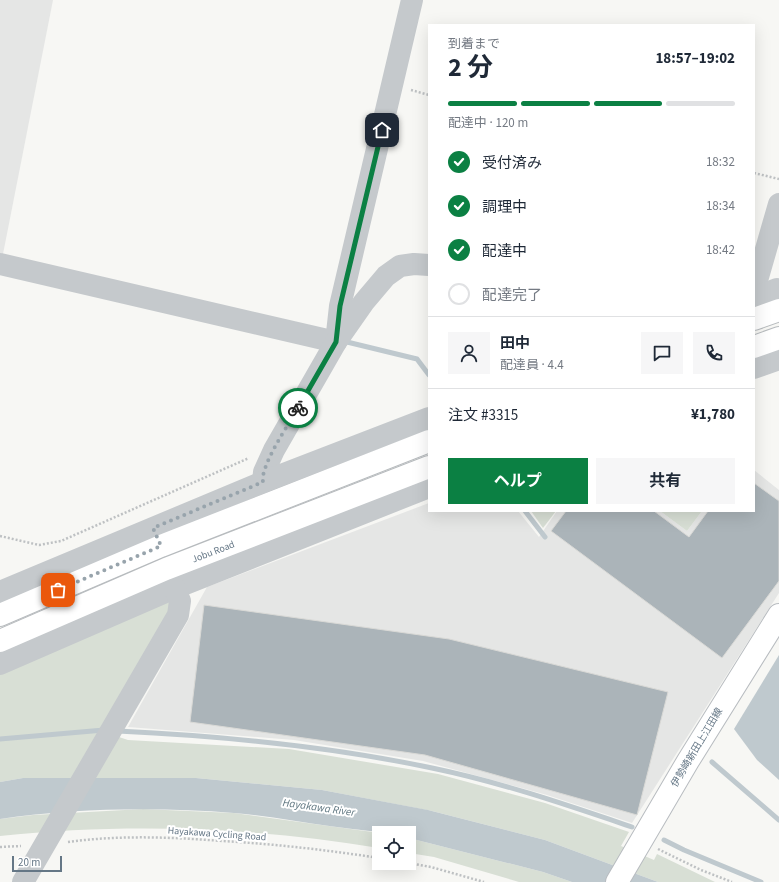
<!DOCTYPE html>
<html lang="ja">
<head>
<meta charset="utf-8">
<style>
	:root { --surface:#fff; --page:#f6f6f7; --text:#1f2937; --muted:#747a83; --line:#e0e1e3; --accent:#0b8043 }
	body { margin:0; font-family:"Source Sans 3","Noto Sans JP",sans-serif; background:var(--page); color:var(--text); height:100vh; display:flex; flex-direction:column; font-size:15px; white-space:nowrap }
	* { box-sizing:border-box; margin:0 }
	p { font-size:13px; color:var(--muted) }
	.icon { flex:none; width:22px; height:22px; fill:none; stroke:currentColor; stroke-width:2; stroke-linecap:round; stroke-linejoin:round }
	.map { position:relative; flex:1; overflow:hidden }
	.side { position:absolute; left:428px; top:24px; width:327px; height:488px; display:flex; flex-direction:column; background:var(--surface); border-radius:0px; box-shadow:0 4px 16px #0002 }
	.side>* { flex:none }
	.tools { position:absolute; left:372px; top:826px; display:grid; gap:8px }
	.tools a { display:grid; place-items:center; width:44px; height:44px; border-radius:0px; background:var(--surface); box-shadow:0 4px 16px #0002; font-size:20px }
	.scale { position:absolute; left:12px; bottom:10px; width:50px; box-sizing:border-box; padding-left:4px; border:2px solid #657786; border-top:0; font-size:11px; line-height:14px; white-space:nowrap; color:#657786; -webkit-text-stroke:3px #fff; paint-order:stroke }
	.pin { position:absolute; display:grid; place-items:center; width:34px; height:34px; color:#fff; margin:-17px; border-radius:8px; box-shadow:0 2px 6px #0006 }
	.courier { position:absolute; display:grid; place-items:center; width:40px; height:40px; margin:-20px; border:3px solid #0b8043; border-radius:50%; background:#fff; color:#222; box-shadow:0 1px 5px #0007 }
	.head em { font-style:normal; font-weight:700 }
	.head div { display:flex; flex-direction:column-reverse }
	.head { display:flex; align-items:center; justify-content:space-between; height:68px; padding:0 20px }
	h1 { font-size:26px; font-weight:700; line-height:30px }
	.bar { display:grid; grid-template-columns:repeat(4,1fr); gap:6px 4px; align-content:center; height:48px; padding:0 20px }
	.bar i { height:5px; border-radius:3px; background:var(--line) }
	.bar .selected { background:var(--accent) }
	.bar p { grid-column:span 4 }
	.line { display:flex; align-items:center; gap:10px; padding:0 20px; border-top:1px solid var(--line) }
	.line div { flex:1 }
	.round { display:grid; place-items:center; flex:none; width:42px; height:42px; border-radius:0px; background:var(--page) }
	ol { padding:0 20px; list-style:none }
	li { display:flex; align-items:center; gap:12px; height:44px }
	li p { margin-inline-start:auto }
	li .icon { padding:4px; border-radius:50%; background:var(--accent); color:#fff; stroke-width:4 }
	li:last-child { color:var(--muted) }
	li i { width:22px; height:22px; border:2px solid var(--line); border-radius:50% }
	.cta { display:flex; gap:8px; margin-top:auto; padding:8px 20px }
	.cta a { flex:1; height:46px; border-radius:0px; background:var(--accent); color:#fff; font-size:16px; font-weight:700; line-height:46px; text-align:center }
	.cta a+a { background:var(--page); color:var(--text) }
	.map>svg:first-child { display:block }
	.built { fill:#e5e6e5 }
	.green { fill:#d8dfd5 }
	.water { fill:#bfc9ce }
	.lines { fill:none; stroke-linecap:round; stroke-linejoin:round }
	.stream { stroke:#bfc9ce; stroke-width:5 }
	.building { fill:#abb4b9; stroke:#d9d9d6 }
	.major-casing { stroke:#b8bcc0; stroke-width:24 }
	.highway-casing { stroke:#b7bbbe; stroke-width:24 }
	.path { stroke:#bec1c3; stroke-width:2.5; stroke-dasharray:2 2; stroke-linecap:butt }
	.minor { stroke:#c5c9cc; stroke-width:22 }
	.major { stroke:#fff; stroke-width:22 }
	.highway { stroke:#fff; stroke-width:22 }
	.done { stroke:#98a4ac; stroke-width:4; stroke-dasharray:0 7.2 }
	.route { stroke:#0b8043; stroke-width:5 }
	.labels { text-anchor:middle; stroke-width:4; stroke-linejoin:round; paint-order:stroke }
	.street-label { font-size:10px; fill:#657786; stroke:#fff }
	.water-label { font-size:11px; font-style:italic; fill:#617882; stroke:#fff }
</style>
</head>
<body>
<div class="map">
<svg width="779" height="882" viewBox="0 0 779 882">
	<rect width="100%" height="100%" fill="#f7f7f4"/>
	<g class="built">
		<path d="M0 0H53L3 254 0 253Z"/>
		<path d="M754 470 779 490V593L632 823 547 795 423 761 294 740 128 727 207 587 429 503V511H518L539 537 557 511H660L687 531 702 511H754Z"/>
	</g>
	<g class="green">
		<path d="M531 511H556L543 528Z"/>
		<path d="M660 511H702L687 531Z"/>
		<path d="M168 600 171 607 119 737 128 740 289 749 438 774 545 803 629 832 621 846 654 860 657 854 715 882H658L545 840 432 811 322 790 196 778H23L0 782V669Z"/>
		<path d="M143 809 234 813 380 833 379 848C255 827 125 823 0 836V819L33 815Z"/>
		<path d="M409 838 543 872 572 882H519L434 857 409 853Z"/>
	</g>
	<g class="water">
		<path d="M779 655V780L757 760 734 729Z"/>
		<path d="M23 778H196L322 790 428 810 545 840 658 882H572L543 872 409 838V833C350 833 292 818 234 813 157 807 77 808 0 819V782Z"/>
	</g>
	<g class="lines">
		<g class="stream">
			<path d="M347 342 417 359 429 375"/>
			<path d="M525 511 545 537"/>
			<path d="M118 731C223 736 329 746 432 768 500 782 567 805 632 827"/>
			<path d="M0 739 104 730"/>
			<path d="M712 762 779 820"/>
			<path d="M664 840 684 850 761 882"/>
		</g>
	</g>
	<g class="building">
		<path d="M754 483 779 501V581L722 658 551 531 566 511H654L689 537 708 511H754Z"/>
		<path d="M204 605 449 639 668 692 637 815 425 755 190 722Z"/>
	</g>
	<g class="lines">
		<defs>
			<path id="major" d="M617 882 688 761 779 615"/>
			<g id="highway">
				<path d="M754 319 779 310"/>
				<path d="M754 347 779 338"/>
				<path d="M0 615 161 546 429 441"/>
				<path d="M0 641 166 569 429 467"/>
			</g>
		</defs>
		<use href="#major" class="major-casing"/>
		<use href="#highway" class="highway-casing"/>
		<g class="path">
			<path d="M411 90 429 95"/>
			<path d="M754 173 779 179"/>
			<path d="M0 536 39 545 61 541 249 458"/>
			<path d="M68 842C119 835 171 837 222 841 275 844 327 850 379 858"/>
			<path d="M0 847 21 846"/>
			<path d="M658 849 701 870 732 882"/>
			<path d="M409 863 431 867 484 882"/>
		</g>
		<g class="minor">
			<path d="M0 264 336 342 340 306 412 0"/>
			<path d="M759 296 756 284 779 204"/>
			<path d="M754 298 777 289"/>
			<path d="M754 368 779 359"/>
			<path d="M263 482 264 472 274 450 336 342 364 302 386 276 400 266 414 264 429 265"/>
			<path d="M0 592 263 482 429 418"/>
			<path d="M0 664 175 588 429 487"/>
			<path d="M23 882 178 615 180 601 169 576"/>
		</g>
		<use href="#major" class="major"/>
		<use href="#highway" class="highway"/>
	</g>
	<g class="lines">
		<path class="done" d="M58 590 161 546 153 528 263 482C260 466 289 424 298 408"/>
		<path class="route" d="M298 408 336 342 340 306 382 130"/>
	</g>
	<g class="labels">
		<g class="street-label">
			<text transform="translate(213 551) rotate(-21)" y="4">Jobu Road</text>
			<text transform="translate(696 747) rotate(-59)" y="4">伊勢崎新田上江田線</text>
			<text transform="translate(217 833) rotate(4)" y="4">Hayakawa Cycling Road</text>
		</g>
		<g class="water-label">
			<text transform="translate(319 807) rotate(8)" y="4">Hayakawa River</text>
		</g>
	</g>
</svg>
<div class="tools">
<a><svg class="icon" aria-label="locate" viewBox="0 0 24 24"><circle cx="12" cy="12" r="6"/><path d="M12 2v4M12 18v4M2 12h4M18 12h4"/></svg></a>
</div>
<div class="scale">20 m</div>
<div class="pin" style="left:58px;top:590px;background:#ea580c"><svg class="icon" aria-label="bag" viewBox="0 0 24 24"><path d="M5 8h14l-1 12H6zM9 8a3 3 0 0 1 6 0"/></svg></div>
<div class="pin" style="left:382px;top:130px;background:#1f2937"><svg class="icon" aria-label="home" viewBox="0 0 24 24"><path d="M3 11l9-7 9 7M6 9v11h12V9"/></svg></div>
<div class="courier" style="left:298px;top:408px"><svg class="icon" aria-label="bike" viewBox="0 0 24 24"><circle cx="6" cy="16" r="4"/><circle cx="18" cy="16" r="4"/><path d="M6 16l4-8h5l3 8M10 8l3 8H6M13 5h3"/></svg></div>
<section class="side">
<div class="head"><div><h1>2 分</h1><p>到着まで</p></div><em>18:57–19:02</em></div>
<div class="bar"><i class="selected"></i><i class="selected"></i><i class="selected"></i><i></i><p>配達中 · 120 m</p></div>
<ol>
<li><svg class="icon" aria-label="check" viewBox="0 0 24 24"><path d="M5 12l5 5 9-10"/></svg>受付済み<p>18:32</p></li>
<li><svg class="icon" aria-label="check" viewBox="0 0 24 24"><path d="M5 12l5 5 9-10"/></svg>調理中<p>18:34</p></li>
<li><svg class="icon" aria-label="check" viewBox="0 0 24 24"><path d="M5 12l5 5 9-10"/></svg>配達中<p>18:42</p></li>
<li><i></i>配達完了</li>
</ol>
<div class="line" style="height:72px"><a class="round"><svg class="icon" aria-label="person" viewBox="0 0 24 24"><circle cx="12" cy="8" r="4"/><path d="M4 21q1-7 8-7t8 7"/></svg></a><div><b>田中</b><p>配達員 · 4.4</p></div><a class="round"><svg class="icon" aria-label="chat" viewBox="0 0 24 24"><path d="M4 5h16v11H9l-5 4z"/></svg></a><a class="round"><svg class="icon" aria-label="phone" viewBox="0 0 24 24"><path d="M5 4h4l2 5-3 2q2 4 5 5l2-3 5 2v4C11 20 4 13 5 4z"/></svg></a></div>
<div class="line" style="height:52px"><div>注文 #3315</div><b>¥1,780</b></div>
<div class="cta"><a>ヘルプ</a><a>共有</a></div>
</section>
</div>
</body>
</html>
